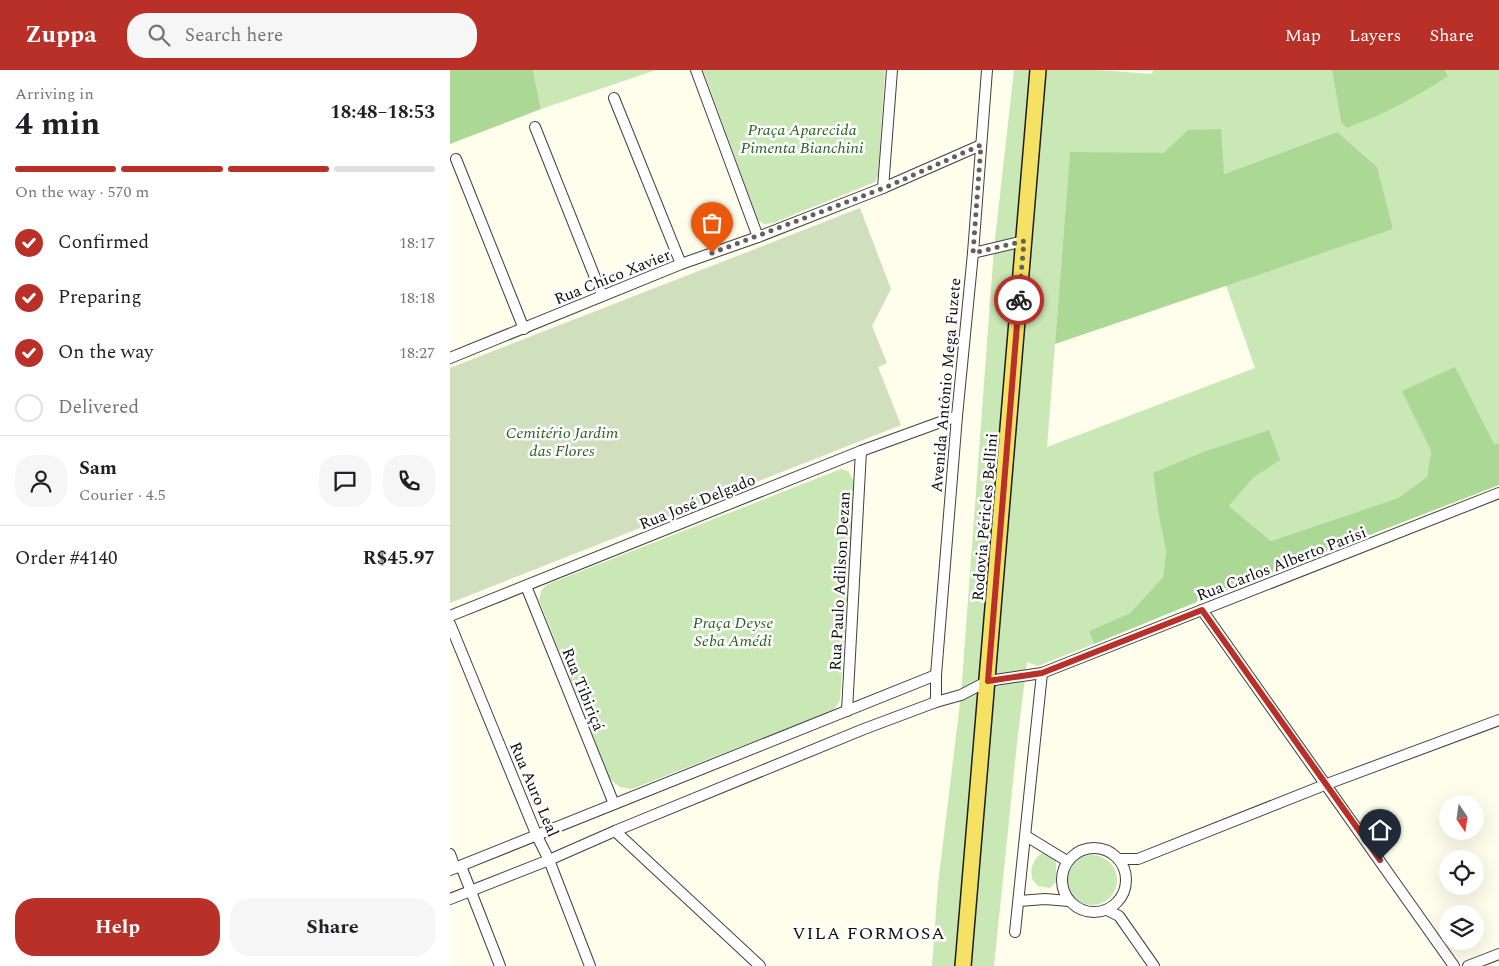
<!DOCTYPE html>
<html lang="en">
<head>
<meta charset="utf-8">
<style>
	:root { --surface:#fff; --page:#f6f6f6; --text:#202124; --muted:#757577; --line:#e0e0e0; --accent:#b83028 }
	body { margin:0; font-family:Spectral,serif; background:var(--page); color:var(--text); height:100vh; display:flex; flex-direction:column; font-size:19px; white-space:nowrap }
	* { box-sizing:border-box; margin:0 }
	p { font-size:16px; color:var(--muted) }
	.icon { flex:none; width:28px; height:28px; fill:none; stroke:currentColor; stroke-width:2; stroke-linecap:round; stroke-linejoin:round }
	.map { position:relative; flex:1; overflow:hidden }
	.drawer { display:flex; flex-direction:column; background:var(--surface); width:450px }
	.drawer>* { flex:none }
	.needle { width:32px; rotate:167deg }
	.buttons { position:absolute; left:989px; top:725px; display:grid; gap:10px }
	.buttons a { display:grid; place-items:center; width:45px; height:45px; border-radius:50%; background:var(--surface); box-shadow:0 5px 20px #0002; font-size:25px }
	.pin { position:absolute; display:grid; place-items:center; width:42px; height:42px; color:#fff; margin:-51px -21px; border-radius:50% 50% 50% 0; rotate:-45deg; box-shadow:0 0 5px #0007 }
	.pin .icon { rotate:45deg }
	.courier { position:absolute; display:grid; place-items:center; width:50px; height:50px; margin:-25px; border:4px solid #b83028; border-radius:50%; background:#fff; color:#222; box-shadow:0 1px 6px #0007 }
	.summary em { font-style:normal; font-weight:700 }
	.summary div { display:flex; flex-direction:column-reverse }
	.summary { display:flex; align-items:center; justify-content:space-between; height:85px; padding:0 15px }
	h1 { font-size:32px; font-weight:700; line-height:38px }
	.bar { display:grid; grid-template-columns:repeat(4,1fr); gap:8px 5px; align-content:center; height:60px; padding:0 15px }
	.bar i { height:6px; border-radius:4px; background:var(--line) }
	.bar .selected { background:var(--accent) }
	.bar p { grid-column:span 4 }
	.line { display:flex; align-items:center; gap:12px; padding:0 15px; border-top:1px solid var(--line) }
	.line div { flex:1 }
	.round { display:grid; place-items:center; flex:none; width:52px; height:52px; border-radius:20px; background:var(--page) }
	ol { padding:0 15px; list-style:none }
	li { display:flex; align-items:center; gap:15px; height:55px }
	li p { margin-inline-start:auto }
	li .icon { padding:5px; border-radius:50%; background:var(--accent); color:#fff; stroke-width:4 }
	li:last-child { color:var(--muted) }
	li i { width:28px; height:28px; border:2px solid var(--line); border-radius:50% }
	.button { display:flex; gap:10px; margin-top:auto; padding:10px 15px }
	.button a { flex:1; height:58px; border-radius:20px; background:var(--accent); color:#fff; font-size:20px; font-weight:700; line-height:58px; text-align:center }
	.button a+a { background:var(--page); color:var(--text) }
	header { display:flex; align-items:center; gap:30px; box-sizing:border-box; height:70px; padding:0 25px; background:var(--accent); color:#fff }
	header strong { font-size:24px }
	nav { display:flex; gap:28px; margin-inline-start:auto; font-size:18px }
	.search { width:350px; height:45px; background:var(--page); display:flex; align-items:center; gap:12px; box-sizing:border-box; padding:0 18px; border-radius:20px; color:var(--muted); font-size:19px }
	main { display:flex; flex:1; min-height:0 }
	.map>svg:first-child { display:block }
	.green { fill:#cae7b6; fill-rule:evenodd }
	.forest { fill:#acd895 }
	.cemetery { fill:#d0dfbd }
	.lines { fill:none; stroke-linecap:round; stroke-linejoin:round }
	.street-casing { stroke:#3f3f3f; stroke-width:12 }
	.primary-casing { stroke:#1d1d1d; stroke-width:18 }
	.street { stroke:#fff; stroke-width:10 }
	.primary { stroke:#f5e264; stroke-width:15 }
	.done { stroke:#61605a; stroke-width:5; stroke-dasharray:0 9 }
	.route { stroke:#b83028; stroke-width:6 }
	.labels { text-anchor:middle; stroke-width:5; stroke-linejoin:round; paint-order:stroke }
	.park-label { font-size:16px; font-style:italic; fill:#25611e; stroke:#fff }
	.street-label { font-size:16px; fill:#0c0c0c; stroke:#fff }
	.neighbourhood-label { font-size:18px; letter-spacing:1px; fill:#0c0c0c; stroke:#fff }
</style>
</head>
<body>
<header>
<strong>Zuppa</strong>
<div class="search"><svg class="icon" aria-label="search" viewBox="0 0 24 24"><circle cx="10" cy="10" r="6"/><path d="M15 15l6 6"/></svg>Search here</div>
<nav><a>Map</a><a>Layers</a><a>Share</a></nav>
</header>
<main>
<section class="drawer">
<div class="summary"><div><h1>4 min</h1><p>Arriving in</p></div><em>18:48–18:53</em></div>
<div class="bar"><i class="selected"></i><i class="selected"></i><i class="selected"></i><i></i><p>On the way · 570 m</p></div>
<ol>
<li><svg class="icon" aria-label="check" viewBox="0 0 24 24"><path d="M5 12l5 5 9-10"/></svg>Confirmed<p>18:17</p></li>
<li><svg class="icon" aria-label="check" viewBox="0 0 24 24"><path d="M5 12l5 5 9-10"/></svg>Preparing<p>18:18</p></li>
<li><svg class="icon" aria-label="check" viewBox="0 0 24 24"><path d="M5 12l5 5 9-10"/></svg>On the way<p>18:27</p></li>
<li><i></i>Delivered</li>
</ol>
<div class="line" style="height:90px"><a class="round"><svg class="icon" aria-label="person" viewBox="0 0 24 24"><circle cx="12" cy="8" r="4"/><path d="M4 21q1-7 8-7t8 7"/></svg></a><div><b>Sam</b><p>Courier · 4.5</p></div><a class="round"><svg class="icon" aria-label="chat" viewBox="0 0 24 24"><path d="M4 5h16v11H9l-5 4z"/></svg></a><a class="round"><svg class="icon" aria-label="phone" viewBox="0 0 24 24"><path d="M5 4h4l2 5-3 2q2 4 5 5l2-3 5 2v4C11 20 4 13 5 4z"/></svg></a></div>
<div class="line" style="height:65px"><div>Order #4140</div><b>R$45.97</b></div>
<div class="button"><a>Help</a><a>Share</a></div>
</section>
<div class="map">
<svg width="1049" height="896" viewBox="0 0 1049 896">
	<rect width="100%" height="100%" fill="#fffdeb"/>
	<g class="green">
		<path d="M83 0H206L91 39Z"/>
		<path d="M253 0H435L428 106 425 112 323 153 314 154 308 150Z"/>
		<path d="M564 0H649L702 4 703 0H882L891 52 998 5 995 0H1049V373L1044 374 953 321 981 381 977 407 948 428 821 471 779 436 804 407 829 390 724 395 703 403 708 442 716 481 713 507 680 543 639 561 644 574 588 596 577 592 567 673 544 896H482L488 814 511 625 544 178ZM738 60 774 104 887 62 943 158 776 215 805 298 597 377 620 83H713Z"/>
		<path d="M391 399 398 401 405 413 390 630 384 640 182 719 170 717 160 709 89 530 91 521 96 515Z"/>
		<path d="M592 783H598L606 788V812L600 818 588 816 582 809C580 798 583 789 592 783Z"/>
		<circle cx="642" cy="810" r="25"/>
	</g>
	<g class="forest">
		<path d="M0 0H83L91 39 0 74Z"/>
		<path d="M882 0H995L998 6C966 27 934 44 897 58L891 52Z"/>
		<path d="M771 59 774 104 887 62 927 97 943 159 605 274 620 82 713 83 738 60Z"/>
		<path d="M1005 297 1044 374 1049 373V415L749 531 644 574 639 561 680 543 713 507 716 481 708 442 703 403 756 381 819 360 830 390 804 407 779 436 821 471 948 428 977 407 981 381 952 321Z"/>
	</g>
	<path class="cemetery" d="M410 138 441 219 422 256 437 293 428 297 451 355 0 533V298Z"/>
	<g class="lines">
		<defs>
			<g id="street">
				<path d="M246 0 308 167"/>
				<path d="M164 28 231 194"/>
				<path d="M85 57 152 225"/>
				<path d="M6 89 74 259"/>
				<path d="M433 118 442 0"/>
				<path d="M523 183 574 171"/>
				<path d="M0 288 231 194 308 167 433 118 531 75"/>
				<path d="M76 516 164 734"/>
				<path d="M752 540 1004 896"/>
				<path d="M0 546 411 381 507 346"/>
				<path d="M0 554 87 766 99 790 140 896"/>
				<path d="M486 632V605L507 346 523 183 537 0"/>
				<path d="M397 641 411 381"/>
				<path d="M165 761 310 896"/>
				<path d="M576 766 617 791"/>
				<circle cx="644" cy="810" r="32"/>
				<path d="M0 784 5 798"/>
				<path d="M669 789H688L877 714 1049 650"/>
				<path d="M11 796 50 896"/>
				<path d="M0 800 486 605"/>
				<path d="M0 829 99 790 165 761 414 659 486 632 511 625 538 611 592 603 1049 423"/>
				<path d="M569 831 595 829 619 831"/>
				<path d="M657 840 669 846 704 896"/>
				<path d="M565 862 592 603"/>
				<path d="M1018 896 1049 884"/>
			</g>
			<path id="primary" d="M513 896 588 0"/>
		</defs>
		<use href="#street" class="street-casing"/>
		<use href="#primary" class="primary-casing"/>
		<use href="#street" class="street"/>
		<use href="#primary" class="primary"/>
	</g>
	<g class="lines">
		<path class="done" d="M262 183 434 118 531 75 523 183 574 171 569 230"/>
		<path class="route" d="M569 230 538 611 592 603 752 540 930 790"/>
	</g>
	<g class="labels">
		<g class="park-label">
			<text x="352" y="65">Praça Aparecida<tspan x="352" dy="18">Pimenta Bianchini</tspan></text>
			<text x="112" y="368">Cemitério Jardim<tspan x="112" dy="18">das Flores</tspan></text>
			<text x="283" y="558">Praça Deyse<tspan x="283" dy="18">Seba Amédi</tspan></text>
		</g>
		<g class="street-label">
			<text transform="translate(162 206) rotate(-22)" y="6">Rua Chico Xavier</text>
			<text transform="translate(495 315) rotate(-85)" y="6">Avenida Antônio Mega Fuzete</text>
			<text transform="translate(247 431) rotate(-22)" y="6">Rua José Delgado</text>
			<text transform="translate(534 447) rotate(-85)" y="6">Rodovia Péricles Bellini</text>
			<text transform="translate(831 493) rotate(-21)" y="6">Rua Carlos Alberto Parisi</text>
			<text transform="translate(389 511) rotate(-87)" y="6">Rua Paulo Adilson Dezan</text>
			<text transform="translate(134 619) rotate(68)" y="6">Rua Tibiriçá</text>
			<text transform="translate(85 719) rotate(67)" y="6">Rua Auro Leal</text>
		</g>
		<g class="neighbourhood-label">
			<text x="419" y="869">VILA FORMOSA</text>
		</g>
	</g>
</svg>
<div class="buttons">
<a><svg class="needle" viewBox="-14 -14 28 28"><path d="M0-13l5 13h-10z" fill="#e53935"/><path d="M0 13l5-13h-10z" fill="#757577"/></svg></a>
<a><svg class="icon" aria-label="locate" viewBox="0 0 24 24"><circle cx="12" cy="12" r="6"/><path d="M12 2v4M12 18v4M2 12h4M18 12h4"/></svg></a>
<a><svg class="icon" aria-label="layers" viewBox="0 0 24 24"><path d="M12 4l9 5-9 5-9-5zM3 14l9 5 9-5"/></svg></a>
</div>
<div class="pin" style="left:262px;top:183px;background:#ea580c"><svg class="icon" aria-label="bag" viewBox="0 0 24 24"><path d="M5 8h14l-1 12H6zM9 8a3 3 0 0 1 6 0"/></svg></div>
<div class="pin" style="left:930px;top:790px;background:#1f2937"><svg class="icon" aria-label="home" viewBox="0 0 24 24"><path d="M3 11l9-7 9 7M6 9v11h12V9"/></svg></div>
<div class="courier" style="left:569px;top:230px"><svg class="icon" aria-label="bike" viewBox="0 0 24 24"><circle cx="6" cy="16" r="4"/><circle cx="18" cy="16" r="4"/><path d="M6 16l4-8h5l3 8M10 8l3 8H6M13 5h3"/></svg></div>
</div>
</main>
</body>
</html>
